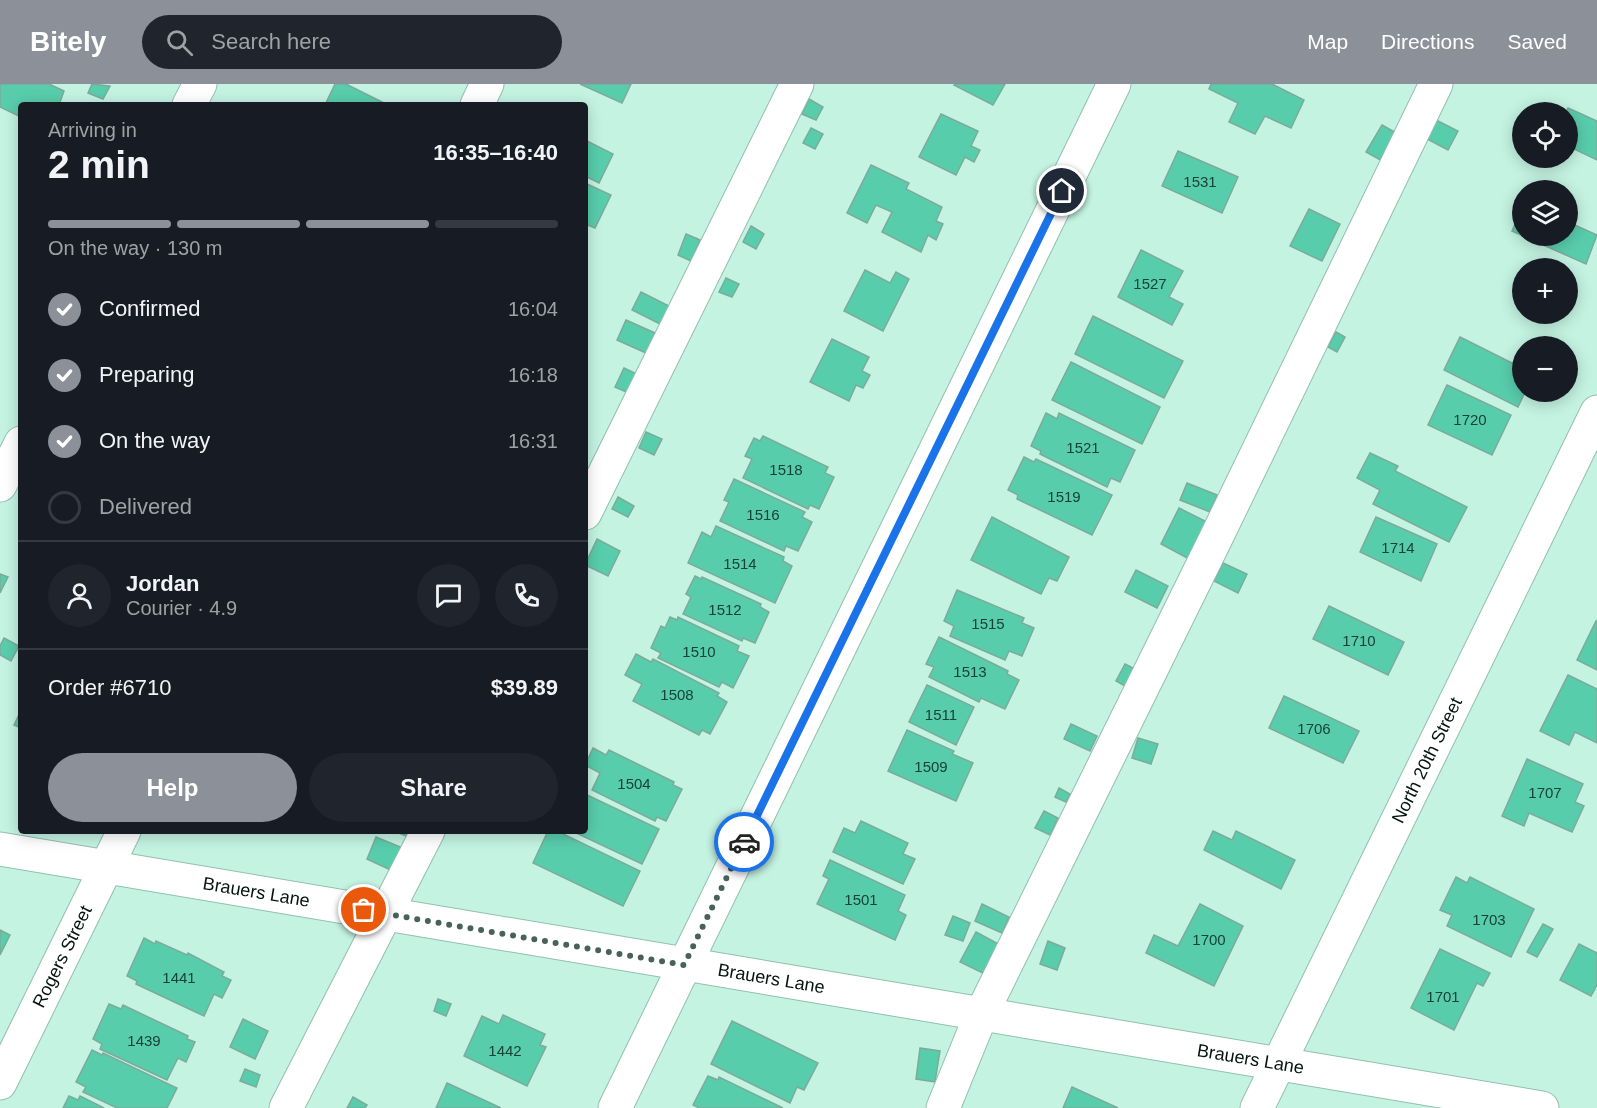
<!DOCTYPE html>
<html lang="en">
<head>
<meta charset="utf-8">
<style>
	:root { --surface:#171b24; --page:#20242c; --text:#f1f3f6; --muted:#9ea1a6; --line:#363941; --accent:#8c9099 }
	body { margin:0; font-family:Helvetica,sans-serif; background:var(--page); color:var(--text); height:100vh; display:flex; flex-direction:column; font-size:22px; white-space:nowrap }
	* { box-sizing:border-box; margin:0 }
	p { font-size:20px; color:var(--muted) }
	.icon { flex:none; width:33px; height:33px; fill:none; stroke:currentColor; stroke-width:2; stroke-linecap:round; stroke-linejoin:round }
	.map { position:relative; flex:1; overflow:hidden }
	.sheet { position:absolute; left:18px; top:18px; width:570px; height:732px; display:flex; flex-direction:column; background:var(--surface); border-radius:6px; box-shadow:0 3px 15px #0003 }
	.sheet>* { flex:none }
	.fabs { position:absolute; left:1512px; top:18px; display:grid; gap:12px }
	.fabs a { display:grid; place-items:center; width:66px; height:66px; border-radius:50%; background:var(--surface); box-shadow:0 3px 15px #0003; font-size:30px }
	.pin { position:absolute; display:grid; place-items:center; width:51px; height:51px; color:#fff; margin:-26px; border:3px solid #fff; border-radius:50%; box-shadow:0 2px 6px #0007 }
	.courier { position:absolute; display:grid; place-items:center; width:60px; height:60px; margin:-30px; border:4px solid #1a73e8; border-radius:50%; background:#fff; color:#222; box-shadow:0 2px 8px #0007 }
	.head em { font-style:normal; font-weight:600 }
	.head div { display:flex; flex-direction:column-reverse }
	.head { display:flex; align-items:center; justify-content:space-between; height:102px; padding:0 30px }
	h1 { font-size:39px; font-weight:600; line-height:45px }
	.bar { display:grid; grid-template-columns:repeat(4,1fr); gap:9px 6px; align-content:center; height:72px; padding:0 30px }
	.bar i { height:8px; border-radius:4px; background:var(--line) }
	.bar .current { background:var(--accent) }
	.bar p { grid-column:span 4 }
	.line { display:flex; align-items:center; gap:15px; padding:0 30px; border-top:2px solid var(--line) }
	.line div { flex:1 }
	.round { display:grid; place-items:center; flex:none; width:63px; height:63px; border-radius:32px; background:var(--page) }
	ol { padding:0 30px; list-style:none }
	li { display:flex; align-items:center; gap:18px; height:66px }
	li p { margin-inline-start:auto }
	li .icon { padding:6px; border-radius:50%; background:var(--accent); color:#fff; stroke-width:4 }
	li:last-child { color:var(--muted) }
	li i { width:33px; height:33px; border:3px solid var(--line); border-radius:50% }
	.cta { display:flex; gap:12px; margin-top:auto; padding:12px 30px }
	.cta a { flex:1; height:69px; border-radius:36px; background:var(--accent); color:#fff; font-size:24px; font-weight:600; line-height:69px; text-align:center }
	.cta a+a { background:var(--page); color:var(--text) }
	header { display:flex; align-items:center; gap:36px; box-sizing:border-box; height:84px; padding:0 30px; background:var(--accent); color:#fff }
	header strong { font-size:28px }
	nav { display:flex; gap:33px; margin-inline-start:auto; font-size:21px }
	.search { width:420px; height:54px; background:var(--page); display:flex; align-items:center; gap:15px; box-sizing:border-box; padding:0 21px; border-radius:33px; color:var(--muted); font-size:22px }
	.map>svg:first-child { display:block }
	.building { fill:#58cdac; stroke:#7daa9a; stroke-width:1.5 }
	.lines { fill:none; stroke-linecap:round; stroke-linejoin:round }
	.minor-casing { stroke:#92bfb0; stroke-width:35 }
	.minor { stroke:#fff; stroke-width:33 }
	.done { stroke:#476259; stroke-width:6; stroke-dasharray:0 10.8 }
	.route { stroke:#1a73e8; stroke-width:8 }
	.labels { text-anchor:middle; stroke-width:4.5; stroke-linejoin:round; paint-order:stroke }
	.number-label { font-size:15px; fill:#194236 }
	.street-label { font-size:18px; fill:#04140f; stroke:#fff }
</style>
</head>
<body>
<header>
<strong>Bitely</strong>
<div class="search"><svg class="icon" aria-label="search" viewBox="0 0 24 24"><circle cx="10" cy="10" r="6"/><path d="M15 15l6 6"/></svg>Search here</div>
<nav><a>Map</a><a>Directions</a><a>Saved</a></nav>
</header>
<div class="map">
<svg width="1597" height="1024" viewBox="0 0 1597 1024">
	<rect width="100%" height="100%" fill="#c4f3e2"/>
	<g class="building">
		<path d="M0 0H49L64 7 59 21H21V33L0 23Z"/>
		<path d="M92 0 110 2 103 15 88 9Z"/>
		<path d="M335 0H346L388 21H325Z"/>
		<path d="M580 0H631L622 19Z"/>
		<path d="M955 0H1005L993 21 954 1Z"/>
		<path d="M1211 0H1272L1304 16 1291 44 1265 32 1255 50 1229 38 1238 19 1209 5Z"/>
		<path d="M809 15 823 23 816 36 802 30Z"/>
		<path d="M1568 24 1597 37V76L1568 62V28H1566Z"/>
		<path d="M941 30 978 47 971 62 980 66 974 78 965 73 956 91 919 73Z"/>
		<path d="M1436 36 1458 47 1448 66 1427 55Z"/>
		<path d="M1382 41 1400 51 1384 78 1366 68Z"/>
		<path d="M811 44 823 50 815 65 803 59Z"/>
		<path d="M585 56 613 70 599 99 585 92Z"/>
		<path d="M1178 67 1238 93 1222 129 1162 102Z"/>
		<path d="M871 81 909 99 906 105 942 123 936 137 943 140 936 156 928 151 921 168 882 148 892 128 876 121 867 139 847 129Z"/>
		<path d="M585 99 611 111 595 144 585 140Z"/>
		<path d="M1522 124V152H1568V138L1597 151 1586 180 1512 147Z"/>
		<path d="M1309 125 1340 140 1322 177 1290 162Z"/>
		<path d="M751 142 764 150 756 165 743 158Z"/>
		<path d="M686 150 700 156 691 177 678 171Z"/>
		<path d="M1141 166 1183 187 1169 213 1183 220 1172 241 1118 213Z"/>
		<path d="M865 186 890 199 896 188 909 195 883 247 844 227Z"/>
		<path d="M726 194 739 200 732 213 719 208Z"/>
		<path d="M641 208 669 222 660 240 632 226Z"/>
		<path d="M1093 232 1183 277 1164 314 1075 270Z"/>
		<path d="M626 236 655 249 646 269 617 256Z"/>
		<path d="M1336 248 1345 253 1337 268 1328 263Z"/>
		<path d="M1460 253 1522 284V308H1525L1518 323 1444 286Z"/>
		<path d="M832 255 869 273 862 287 870 291 863 304 856 301 849 317 810 298Z"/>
		<path d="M1071 278 1160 323 1142 360 1052 316Z"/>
		<path d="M624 284 639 291 631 310 615 303Z"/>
		<path d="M1447 301 1511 331 1492 371 1428 341Z"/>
		<path d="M1046 329 1057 335 1059 329 1135 366 1120 398 1111 394 1107 403 1040 370 1041 367 1031 362Z"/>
		<path d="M646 348 662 355 654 371 639 364Z"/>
		<path d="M763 352 828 383 825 389 834 393 819 425 810 421 808 425 743 394 752 375 745 372 754 354 760 357Z"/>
		<path d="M1370 369 1398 382 1395 387 1467 423 1449 458 1373 420 1380 406 1357 394Z"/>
		<path d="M1024 373 1034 378 1036 375 1112 411 1092 451 1017 415 1018 411 1008 406Z"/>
		<path d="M734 395 805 428 802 433 812 438 798 467 786 462 784 467 720 437 729 418 724 416Z"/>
		<path d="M1187 399 1217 411 1210 428 1180 416Z"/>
		<path d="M618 413 634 422 628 433 612 425Z"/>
		<path d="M1179 424 1207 438 1189 475 1161 460Z"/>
		<path d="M992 433 1069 473 1057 497 1049 494 1041 510 971 476Z"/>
		<path d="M1376 433 1437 460 1421 497 1360 468Z"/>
		<path d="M716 442 784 473 783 477 792 482 775 519 688 479 702 448 711 453Z"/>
		<path d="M597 455 620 467 608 492 585 481Z"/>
		<path d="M1223 479 1247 490 1238 509 1214 497Z"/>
		<path d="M1136 486 1168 502 1157 524 1125 508Z"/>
		<path d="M0 490 8 493 0 509Z"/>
		<path d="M695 492 701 495 702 493 761 520 760 523 769 528 755 559 743 554 742 557 683 530 691 513 686 510Z"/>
		<path d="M957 506 1024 534 1022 539 1034 544 1022 572 1009 567 1005 576 950 552 954 542 944 537Z"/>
		<path d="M1329 522 1404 558 1388 591 1313 555Z"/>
		<path d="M670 533 677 536 678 533 739 562 737 567 749 572 733 604 722 598 719 603 658 574 661 569 651 564 661 542 665 544Z"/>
		<path d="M1596 537H1597V586L1577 576Z"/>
		<path d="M939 553 1008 587 1007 590 1019 596 1005 625 981 614 979 618 929 593 934 583 926 580Z"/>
		<path d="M4 554 19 562 11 577 0 571V562Z"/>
		<path d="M636 570 651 578 653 575 719 609 717 612 727 618 710 650 702 646 699 651 633 617 642 600 625 591Z"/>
		<path d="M1125 580 1135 585 1125 602 1116 597Z"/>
		<path d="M1568 591 1597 605V659L1575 648 1569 661 1540 647Z"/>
		<path d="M927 601 974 623 956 661 909 638Z"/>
		<path d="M1284 612 1359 647 1343 679 1269 644Z"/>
		<path d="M21 626V644L14 641Z"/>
		<path d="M1071 640 1097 652 1090 667 1064 655Z"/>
		<path d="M907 646 954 667 952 670 973 679 956 717 888 687Z"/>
		<path d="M1138 654 1158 660 1151 680 1132 674Z"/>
		<path d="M593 664 606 671 609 666 674 698 673 701 682 705 666 737 657 733 655 737 592 706 600 689 585 681Z"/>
		<path d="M1527 675 1583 700 1575 718 1584 722 1572 748 1529 729 1524 742 1502 732Z"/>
		<path d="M1059 704 1070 710 1066 718 1055 713Z"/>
		<path d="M585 710 659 745 642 780 572 747H585Z"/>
		<path d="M1044 727 1058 734 1050 751 1035 744Z"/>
		<path d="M861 737 908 759 903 770 915 775 903 800 833 768 844 744 855 749Z"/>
		<path d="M394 747H414L411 754Z"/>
		<path d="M548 747H557L640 787 623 822 533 779Z"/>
		<path d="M1213 747 1232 756 1236 747 1295 776 1281 805 1204 766Z"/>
		<path d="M376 753 405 765 395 788 367 775Z"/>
		<path d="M830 776 905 811 898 827 906 831 895 856 817 820 829 795 823 792Z"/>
		<path d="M1456 793 1467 799 1470 793 1534 825 1511 873 1447 842 1452 831 1440 826Z"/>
		<path d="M982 820 1009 833 1002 849 975 837Z"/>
		<path d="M1200 820 1243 842 1214 902 1146 869 1154 851 1178 862Z"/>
		<path d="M953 832 970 839 963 857 945 851Z"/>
		<path d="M1543 840 1553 845 1537 873 1527 868Z"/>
		<path d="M0 846 10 851 0 871Z"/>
		<path d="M976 848 1004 863 989 892 960 878Z"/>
		<path d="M144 854 155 860 156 857 187 871 188 869 224 888 222 892 231 896 222 914 214 910 204 932 136 900 137 897 127 892Z"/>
		<path d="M1048 857 1065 864 1057 886 1040 880Z"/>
		<path d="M1579 860 1597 869V901L1591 912 1560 896Z"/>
		<path d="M1440 865 1490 889 1483 902 1477 899 1454 946 1411 924Z"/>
		<path d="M438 915 451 920 446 932 434 927Z"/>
		<path d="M109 920 121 925 123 921 188 952 187 955 195 958 186 978 178 974 167 996 100 965 102 960 93 955Z"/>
		<path d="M503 931 545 950 540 961 546 963 527 1002 464 972 482 932 499 940Z"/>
		<path d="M243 935 268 947 255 975 230 963Z"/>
		<path d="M732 937 818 979 804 1006 797 1003 790 1019 711 980Z"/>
		<path d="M920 964 940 967 935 998 916 995Z"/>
		<path d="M92 966 102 971 103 969 177 1004 167 1024H117L83 1008 86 1003 76 998Z"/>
		<path d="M245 985 260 991 256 1003 240 997Z"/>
		<path d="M708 992 718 996 719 993 783 1024H699L693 1021Z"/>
		<path d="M447 999 501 1024H436Z"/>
		<path d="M1072 1003 1118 1024H1063Z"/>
		<path d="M69 1012 78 1016 80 1012 104 1024H63Z"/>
		<path d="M353 1013 367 1021 365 1024H347Z"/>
	</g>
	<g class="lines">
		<defs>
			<g id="minor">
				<path d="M189 21 200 0"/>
				<path d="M477 21 487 0"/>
				<path d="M0 401 21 359"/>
				<path d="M585 429 797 0"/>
				<path id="s1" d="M0 765 1542 1024"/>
				<path id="s2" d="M0 999 124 747"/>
				<path d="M286 1024 428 747"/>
				<path d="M615 1024 1114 0"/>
				<path d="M943 1024 981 931 1216 454 1436 0"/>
				<path id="s3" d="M1257 1024 1597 328"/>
			</g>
		</defs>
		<use href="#minor" class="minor-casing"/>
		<use href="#minor" class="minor"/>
	</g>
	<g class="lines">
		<path class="done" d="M364 826 684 881 744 758"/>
		<path class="route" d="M744 758 1062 107"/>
	</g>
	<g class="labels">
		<g class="number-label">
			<text x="1200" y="103">1531</text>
			<text x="1150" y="205">1527</text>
			<text x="1470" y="341">1720</text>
			<text x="1083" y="369">1521</text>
			<text x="786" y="391">1518</text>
			<text x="1064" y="418">1519</text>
			<text x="763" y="436">1516</text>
			<text x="1398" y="469">1714</text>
			<text x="740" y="485">1514</text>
			<text x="725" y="531">1512</text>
			<text x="988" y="545">1515</text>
			<text x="1359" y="562">1710</text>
			<text x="699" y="573">1510</text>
			<text x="970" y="593">1513</text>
			<text x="677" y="616">1508</text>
			<text x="941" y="636">1511</text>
			<text x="1314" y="650">1706</text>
			<text x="931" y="688">1509</text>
			<text x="634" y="705">1504</text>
			<text x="1545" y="714">1707</text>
			<text x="861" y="821">1501</text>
			<text x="1489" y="841">1703</text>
			<text x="1209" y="861">1700</text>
			<text x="179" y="899">1441</text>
			<text x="1443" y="918">1701</text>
			<text x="144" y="962">1439</text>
			<text x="505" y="972">1442</text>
		</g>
		<g class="street-label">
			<text dy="6" stroke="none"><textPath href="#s3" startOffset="387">North 20th Street</textPath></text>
			<text dy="6" stroke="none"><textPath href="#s1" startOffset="260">Brauers Lane</textPath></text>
			<text dy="6" stroke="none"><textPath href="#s2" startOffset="141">Rogers Street</textPath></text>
			<text dy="6" stroke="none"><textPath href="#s1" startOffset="782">Brauers Lane</textPath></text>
			<text dy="6" stroke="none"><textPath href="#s1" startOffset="1268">Brauers Lane</textPath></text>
		</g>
	</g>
</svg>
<div class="fabs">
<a><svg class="icon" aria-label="locate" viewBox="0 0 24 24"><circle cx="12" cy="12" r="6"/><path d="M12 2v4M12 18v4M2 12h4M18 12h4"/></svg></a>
<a><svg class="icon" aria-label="layers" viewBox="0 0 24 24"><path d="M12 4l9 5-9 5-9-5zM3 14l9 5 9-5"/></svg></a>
<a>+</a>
<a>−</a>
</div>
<div class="pin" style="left:364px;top:826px;background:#ea580c"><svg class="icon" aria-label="bag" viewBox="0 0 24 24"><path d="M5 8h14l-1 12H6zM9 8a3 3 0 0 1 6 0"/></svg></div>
<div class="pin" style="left:1062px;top:107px;background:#1f2937"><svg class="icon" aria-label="home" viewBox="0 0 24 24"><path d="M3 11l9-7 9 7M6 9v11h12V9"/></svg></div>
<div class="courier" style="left:744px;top:758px"><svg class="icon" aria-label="car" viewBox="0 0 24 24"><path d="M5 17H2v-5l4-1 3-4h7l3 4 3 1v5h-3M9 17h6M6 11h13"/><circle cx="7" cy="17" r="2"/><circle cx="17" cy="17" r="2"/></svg></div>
<section class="sheet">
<div class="head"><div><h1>2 min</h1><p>Arriving in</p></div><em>16:35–16:40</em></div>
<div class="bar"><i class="current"></i><i class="current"></i><i class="current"></i><i></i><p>On the way · 130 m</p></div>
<ol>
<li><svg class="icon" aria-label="check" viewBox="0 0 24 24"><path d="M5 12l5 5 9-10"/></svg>Confirmed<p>16:04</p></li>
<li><svg class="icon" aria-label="check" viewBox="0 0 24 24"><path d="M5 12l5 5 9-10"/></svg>Preparing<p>16:18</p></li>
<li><svg class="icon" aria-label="check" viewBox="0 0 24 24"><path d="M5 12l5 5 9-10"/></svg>On the way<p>16:31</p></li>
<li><i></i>Delivered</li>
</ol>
<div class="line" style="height:108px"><a class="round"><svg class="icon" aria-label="person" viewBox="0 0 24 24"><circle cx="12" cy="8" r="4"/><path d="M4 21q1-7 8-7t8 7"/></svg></a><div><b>Jordan</b><p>Courier · 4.9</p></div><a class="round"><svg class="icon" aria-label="chat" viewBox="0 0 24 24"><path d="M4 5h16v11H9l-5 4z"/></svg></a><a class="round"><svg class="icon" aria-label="phone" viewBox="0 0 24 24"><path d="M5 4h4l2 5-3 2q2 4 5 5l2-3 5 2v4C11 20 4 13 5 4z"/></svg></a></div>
<div class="line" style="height:78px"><div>Order #6710</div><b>$39.89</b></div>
<div class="cta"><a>Help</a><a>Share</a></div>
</section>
</div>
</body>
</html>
